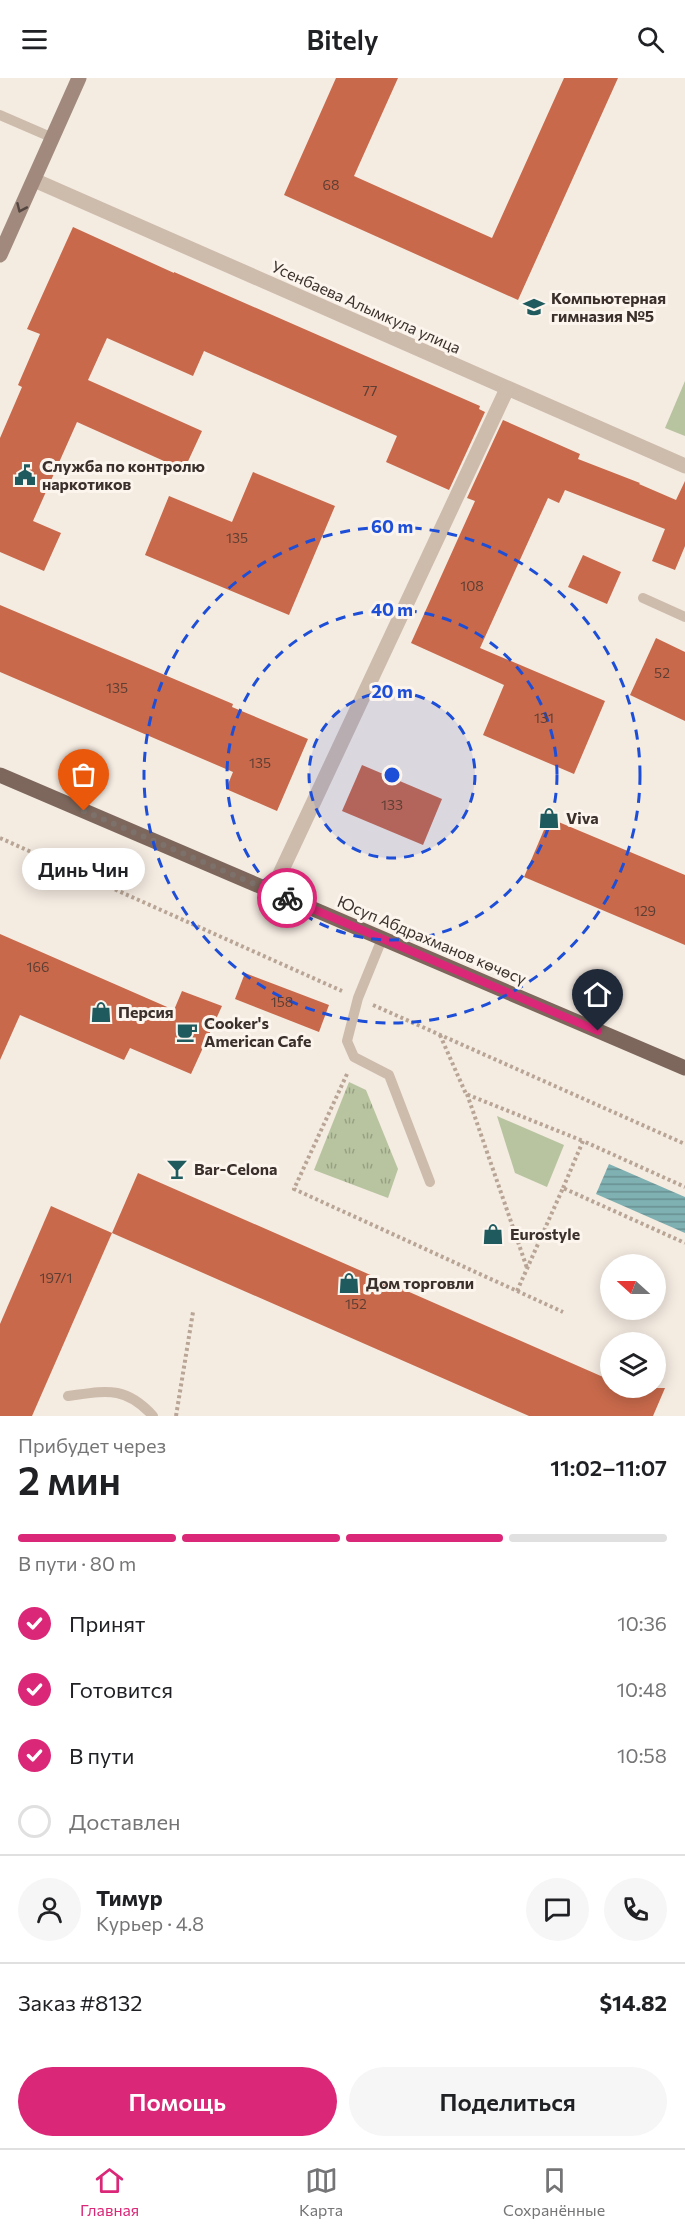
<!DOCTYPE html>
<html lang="ru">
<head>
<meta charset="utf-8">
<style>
	:root { --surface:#fff; --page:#f6f6f6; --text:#202124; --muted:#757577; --line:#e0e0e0; --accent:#db2777 }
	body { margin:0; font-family:Commissioner,sans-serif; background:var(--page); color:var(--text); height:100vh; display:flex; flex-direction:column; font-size:22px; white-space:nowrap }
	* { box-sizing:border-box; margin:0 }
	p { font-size:20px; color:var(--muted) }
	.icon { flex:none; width:33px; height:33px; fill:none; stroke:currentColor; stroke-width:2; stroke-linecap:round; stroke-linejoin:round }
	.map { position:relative; height:1338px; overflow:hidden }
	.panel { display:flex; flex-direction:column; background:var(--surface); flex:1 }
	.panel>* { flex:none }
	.needle { width:39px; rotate:291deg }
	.tools { position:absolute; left:600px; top:1176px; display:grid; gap:12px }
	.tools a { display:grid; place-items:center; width:66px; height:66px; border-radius:50%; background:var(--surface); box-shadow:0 3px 15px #0003; font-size:30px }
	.pin { position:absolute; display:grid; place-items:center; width:51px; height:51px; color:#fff; margin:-62px -26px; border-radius:50% 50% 50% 0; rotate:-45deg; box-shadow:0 0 6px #0007 }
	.pin .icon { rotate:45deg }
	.courier { position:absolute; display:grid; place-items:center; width:60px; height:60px; margin:-30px; border:4px solid #db2777; border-radius:50%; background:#fff; color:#222; box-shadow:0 2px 8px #0007 }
	.bubble { position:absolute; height:42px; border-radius:21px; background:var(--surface); box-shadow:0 3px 15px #0003; font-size:20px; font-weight:600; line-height:42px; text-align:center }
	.headline em { font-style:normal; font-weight:600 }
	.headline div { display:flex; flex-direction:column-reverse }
	.headline { display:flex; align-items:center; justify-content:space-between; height:102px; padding:0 18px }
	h1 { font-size:39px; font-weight:600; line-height:45px }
	.bar { display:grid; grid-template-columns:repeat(4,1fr); gap:9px 6px; align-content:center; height:72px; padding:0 18px }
	.bar i { height:8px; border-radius:4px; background:var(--line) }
	.bar .selected { background:var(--accent) }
	.bar p { grid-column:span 4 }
	.line { display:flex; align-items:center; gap:15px; padding:0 18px; border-top:2px solid var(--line) }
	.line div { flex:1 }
	.round { display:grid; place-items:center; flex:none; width:63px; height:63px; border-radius:32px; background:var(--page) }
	ol { padding:0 18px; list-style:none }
	li { display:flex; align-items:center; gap:18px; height:66px }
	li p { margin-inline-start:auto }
	li .icon { padding:6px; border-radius:50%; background:var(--accent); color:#fff; stroke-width:4 }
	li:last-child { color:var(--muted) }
	li i { width:33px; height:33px; border:3px solid var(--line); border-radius:50% }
	.primary-button { display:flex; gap:12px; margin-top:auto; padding:12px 18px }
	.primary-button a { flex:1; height:69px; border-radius:36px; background:var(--accent); color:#fff; font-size:24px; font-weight:600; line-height:69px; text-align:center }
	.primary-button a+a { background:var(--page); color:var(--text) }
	header { display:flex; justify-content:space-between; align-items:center; height:78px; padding:0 18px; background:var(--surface); font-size:27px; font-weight:600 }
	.tab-bar { display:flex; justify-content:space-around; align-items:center; height:84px; border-top:2px solid var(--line); background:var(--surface); font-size:16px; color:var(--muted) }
	.tab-bar a { display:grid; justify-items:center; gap:3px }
	.tab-bar .selected { color:var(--accent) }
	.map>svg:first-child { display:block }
	.grass { fill:url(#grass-tufts) }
	.green { fill:#b8c4a0 }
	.water { fill:url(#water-rules) }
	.building { fill:#c8694b }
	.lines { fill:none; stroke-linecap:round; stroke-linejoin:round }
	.path { stroke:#b9a596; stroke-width:4; stroke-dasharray:3 3; stroke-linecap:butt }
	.lane { stroke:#cdbbac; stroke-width:10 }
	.street { stroke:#cdbbac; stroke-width:15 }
	.secondary { stroke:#a18a7d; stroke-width:15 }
	.primary { stroke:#7d675c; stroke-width:15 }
	.oneway { stroke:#544640 }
	.done { stroke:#7c716b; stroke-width:6; stroke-dasharray:0 10.8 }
	.route { stroke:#db2777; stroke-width:8 }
	.ring { fill:none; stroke:#1d4ed8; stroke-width:3; stroke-dasharray:10 8 }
	.labels { text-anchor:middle; stroke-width:6; stroke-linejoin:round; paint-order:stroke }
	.number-label { font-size:14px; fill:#5e3e33 }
	.poi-label { font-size:16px; font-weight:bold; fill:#3b302b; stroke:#fbf5ee; text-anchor:start }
	.street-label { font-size:16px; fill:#3b302b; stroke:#fbf5ee }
	.centre { fill:#1d4ed8; stroke:#fbf5ee; stroke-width:3 }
	.ring-label { font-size:18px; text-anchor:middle; font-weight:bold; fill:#1d4ed8; stroke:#fbf5ee; stroke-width:6; stroke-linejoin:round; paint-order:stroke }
</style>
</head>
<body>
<header><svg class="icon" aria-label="menu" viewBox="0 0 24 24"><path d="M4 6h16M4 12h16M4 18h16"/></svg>Bitely<svg class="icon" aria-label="search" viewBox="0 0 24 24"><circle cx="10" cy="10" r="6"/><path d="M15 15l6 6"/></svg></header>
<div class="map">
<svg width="685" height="1338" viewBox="0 0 685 1338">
	<defs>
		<pattern id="grass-tufts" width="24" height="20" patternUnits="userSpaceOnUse" patternTransform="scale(1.5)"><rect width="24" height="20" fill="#b8c4a0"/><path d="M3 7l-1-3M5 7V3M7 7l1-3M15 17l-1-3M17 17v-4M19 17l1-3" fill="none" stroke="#97a083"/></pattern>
		<pattern id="water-rules" width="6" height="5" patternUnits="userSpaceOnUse" patternTransform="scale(1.5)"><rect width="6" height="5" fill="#7fb0b2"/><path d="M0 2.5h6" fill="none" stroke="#699091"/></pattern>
	</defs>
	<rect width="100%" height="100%" fill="#f4ebe1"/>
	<path class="grass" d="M349 1004 366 1012 398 1091 388 1120 314 1092Z"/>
	<g class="green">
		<path d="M685 303V358L665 350Z"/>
		<path d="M497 1038 564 1067 547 1109 515 1095Z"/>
	</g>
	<path class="water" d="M609 1086 685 1119V1155L596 1116Z"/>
	<g class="building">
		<path d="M336 0H398L354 98 492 160 564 0H618L518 222 284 117Z"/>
		<path d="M73 149 174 195V194L480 328 479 331 485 334 449 412 386 384 397 358 204 273 193 298 107 260 88 302 202 353 184 392 77 344 33 443 61 455 44 493 0 474V360L22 309 18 307 40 256 27 251Z"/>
		<path d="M503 342 580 376 578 381 640 405 639 406 676 422 685 403V468L675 492 652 483 665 451 565 412 559 425 548 420 480 570 605 623 574 696 483 657 504 607 411 565 475 423 467 420Z"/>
		<path d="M253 394 335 428 289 537 145 477 169 418 232 444Z"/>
		<path d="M583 477 621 494 607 526 568 509Z"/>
		<path d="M0 527 233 626 232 629 308 661 277 733 226 711 233 694 0 594Z"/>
		<path d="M656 560 685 574V643L630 617Z"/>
		<path d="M362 687 442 721 423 767 342 733Z"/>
		<path d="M549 740 685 797V867L524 799Z"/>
		<path d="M0 856 174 932 182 913 222 928 191 996 130 970 124 982 20 937 0 982Z"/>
		<path d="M245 895 329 927 319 954 235 921Z"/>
		<path d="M138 1095 610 1302V1310H665L653 1338H529L112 1155Z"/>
		<path d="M51 1128 112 1155 32 1338H0V1246Z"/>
	</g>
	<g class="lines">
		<g class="path">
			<path d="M0 760 342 913"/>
			<path d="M373 927 685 1066"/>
			<path d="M440 957 466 1016 583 1063"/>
			<path d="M347 996 294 1111 563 1234"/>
			<path d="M467 1016 527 1190"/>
			<path d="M563 1110 583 1063 685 1109"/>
			<path d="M517 1213 563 1110 685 1165"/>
			<path d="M176 1338 193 1234"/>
		</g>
		<g class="lane">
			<path d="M0 37 53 60"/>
			<path d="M643 520 685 539"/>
			<path d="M382 861 358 920 347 963 354 979 389 997 430 1104"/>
			<path d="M68 1318C105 1313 125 1307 153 1338"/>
		</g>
		<g class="street">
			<path d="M34 102 685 388"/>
			<path d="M272 813 507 311"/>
		</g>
		<path class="secondary" d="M0 177 79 0"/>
		<path class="primary" d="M0 697 685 990"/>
	</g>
	<defs><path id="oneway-chevron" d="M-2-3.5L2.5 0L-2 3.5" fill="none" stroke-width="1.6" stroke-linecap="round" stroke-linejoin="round" transform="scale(1.5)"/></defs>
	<use class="oneway" href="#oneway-chevron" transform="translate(21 130) rotate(114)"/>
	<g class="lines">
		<path class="done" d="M84 733 287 820"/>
		<path class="route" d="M287 820 598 953"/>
	</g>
	<circle cx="392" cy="697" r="83" fill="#1d4ed8" fill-opacity=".12"/>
	<g class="ring">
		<circle cx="392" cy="697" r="83"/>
		<circle cx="392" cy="697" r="165"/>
		<circle cx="392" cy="697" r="248"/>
	</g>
	<defs>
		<symbol id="school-bare" viewBox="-9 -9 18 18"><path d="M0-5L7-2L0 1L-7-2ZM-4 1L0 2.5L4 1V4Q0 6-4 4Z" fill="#1f5a5e" stroke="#fbf5ee" stroke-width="2.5" paint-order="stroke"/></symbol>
		<symbol id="civic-bare" viewBox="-9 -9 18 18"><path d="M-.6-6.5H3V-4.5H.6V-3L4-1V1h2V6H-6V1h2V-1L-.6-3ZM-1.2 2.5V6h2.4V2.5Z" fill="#1f5a5e" stroke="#fbf5ee" stroke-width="2.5" paint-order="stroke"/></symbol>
		<symbol id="shop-bare" viewBox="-9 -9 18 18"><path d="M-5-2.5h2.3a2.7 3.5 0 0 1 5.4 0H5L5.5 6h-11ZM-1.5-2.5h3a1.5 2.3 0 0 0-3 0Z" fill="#1f5a5e" stroke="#fbf5ee" stroke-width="2.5" paint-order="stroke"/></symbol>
		<symbol id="cafe-bare" viewBox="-9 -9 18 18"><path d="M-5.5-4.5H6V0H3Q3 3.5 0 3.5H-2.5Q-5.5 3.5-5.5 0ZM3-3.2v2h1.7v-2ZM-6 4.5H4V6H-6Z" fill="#1f5a5e" stroke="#fbf5ee" stroke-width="2.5" paint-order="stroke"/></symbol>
		<symbol id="bar-bare" viewBox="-9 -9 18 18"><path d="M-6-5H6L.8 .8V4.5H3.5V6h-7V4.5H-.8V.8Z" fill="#1f5a5e" stroke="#fbf5ee" stroke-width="2.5" paint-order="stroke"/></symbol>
	</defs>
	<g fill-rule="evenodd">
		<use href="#school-bare" x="519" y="214" width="30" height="30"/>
		<use href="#civic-bare" x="10" y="382" width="30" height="30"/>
		<use href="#shop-bare" x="534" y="725" width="30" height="30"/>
		<use href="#shop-bare" x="86" y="919" width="30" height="30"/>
		<use href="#cafe-bare" x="172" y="939" width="30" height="30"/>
		<use href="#bar-bare" x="162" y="1076" width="30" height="30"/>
		<use href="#shop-bare" x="478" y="1141" width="30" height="30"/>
		<use href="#shop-bare" x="334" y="1190" width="30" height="30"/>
	</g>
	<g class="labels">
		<g class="number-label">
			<text x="331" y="112">68</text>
			<text x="370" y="318">77</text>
			<text x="237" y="465">135</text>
			<text x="472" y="513">108</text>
			<text x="662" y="600">52</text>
			<text x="117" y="615">135</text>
			<text x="544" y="645">131</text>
			<text x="260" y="690">135</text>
			<text x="392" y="732">133</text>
			<text x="645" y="838">129</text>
			<text x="38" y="894">166</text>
			<text x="282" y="929">158</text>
			<text x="56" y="1205">197/1</text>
			<text x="356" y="1231">152</text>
		</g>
		<g class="poi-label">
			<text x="551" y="226">Компьютерная<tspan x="551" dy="18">гимназия №5</tspan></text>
			<text x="42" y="394">Служба по контролю<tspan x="42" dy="18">наркотиков</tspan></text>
			<text x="566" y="746">Viva</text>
			<text x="118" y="940">Персия</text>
			<text x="204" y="951">Cooker's<tspan x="204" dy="18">American Cafe</tspan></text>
			<text x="194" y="1097">Bar-Celona</text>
			<text x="510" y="1162">Eurostyle</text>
			<text x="366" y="1211">Дом торговли</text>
		</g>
		<g class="street-label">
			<text transform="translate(366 229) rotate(24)" y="6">Усенбаева Алымкула улица</text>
			<text transform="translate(432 862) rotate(23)" y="6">Юсуп Абдрахманов көчөсү</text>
		</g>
	</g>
	<circle cx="392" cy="697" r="9" class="centre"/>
	<g class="ring-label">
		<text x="392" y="455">60 m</text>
		<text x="392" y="538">40 m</text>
		<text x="392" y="620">20 m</text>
	</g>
</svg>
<div class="tools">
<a><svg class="needle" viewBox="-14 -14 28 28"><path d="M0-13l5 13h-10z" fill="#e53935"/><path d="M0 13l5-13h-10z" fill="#757577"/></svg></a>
<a><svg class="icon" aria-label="layers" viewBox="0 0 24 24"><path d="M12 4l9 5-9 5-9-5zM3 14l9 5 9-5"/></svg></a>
</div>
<div class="pin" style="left:84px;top:733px;background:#ea580c"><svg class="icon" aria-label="bag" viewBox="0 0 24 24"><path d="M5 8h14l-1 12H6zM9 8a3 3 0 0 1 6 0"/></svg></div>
<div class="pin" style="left:598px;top:953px;background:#1f2937"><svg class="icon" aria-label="home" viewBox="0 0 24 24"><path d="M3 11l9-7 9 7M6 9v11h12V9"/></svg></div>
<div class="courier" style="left:287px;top:820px"><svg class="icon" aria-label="bike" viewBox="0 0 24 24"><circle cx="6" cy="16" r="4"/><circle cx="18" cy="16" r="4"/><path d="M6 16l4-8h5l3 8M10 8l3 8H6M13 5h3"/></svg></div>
<div class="bubble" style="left:22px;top:770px;width:123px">Динь Чин</div>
</div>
<section class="panel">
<div class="headline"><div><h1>2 мин</h1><p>Прибудет через</p></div><em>11:02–11:07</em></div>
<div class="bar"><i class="selected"></i><i class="selected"></i><i class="selected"></i><i></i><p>В пути · 80 m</p></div>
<ol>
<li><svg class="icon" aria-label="check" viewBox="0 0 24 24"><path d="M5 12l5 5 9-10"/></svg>Принят<p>10:36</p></li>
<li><svg class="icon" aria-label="check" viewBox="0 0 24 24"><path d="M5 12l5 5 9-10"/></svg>Готовится<p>10:48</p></li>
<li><svg class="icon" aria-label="check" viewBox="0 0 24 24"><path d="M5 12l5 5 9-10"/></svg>В пути<p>10:58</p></li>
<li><i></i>Доставлен</li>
</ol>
<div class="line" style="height:108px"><a class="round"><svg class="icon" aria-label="person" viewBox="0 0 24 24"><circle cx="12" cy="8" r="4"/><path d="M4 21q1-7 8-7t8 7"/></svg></a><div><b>Тимур</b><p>Курьер · 4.8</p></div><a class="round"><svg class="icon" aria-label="chat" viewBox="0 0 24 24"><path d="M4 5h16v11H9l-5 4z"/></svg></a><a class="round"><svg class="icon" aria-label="phone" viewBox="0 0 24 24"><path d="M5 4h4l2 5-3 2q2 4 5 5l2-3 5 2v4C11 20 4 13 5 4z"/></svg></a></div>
<div class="line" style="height:78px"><div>Заказ #8132</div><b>$14.82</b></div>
<div class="primary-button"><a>Помощь</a><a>Поделиться</a></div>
</section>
<nav class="tab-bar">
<a class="selected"><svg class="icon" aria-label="home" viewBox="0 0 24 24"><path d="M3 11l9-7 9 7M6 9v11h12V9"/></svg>Главная</a>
<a><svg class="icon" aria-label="map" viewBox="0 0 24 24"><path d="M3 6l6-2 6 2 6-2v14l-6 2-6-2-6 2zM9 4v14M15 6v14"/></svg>Карта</a>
<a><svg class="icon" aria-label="saved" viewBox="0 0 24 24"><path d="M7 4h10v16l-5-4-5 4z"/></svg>Сохранённые</a>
</nav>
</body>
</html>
